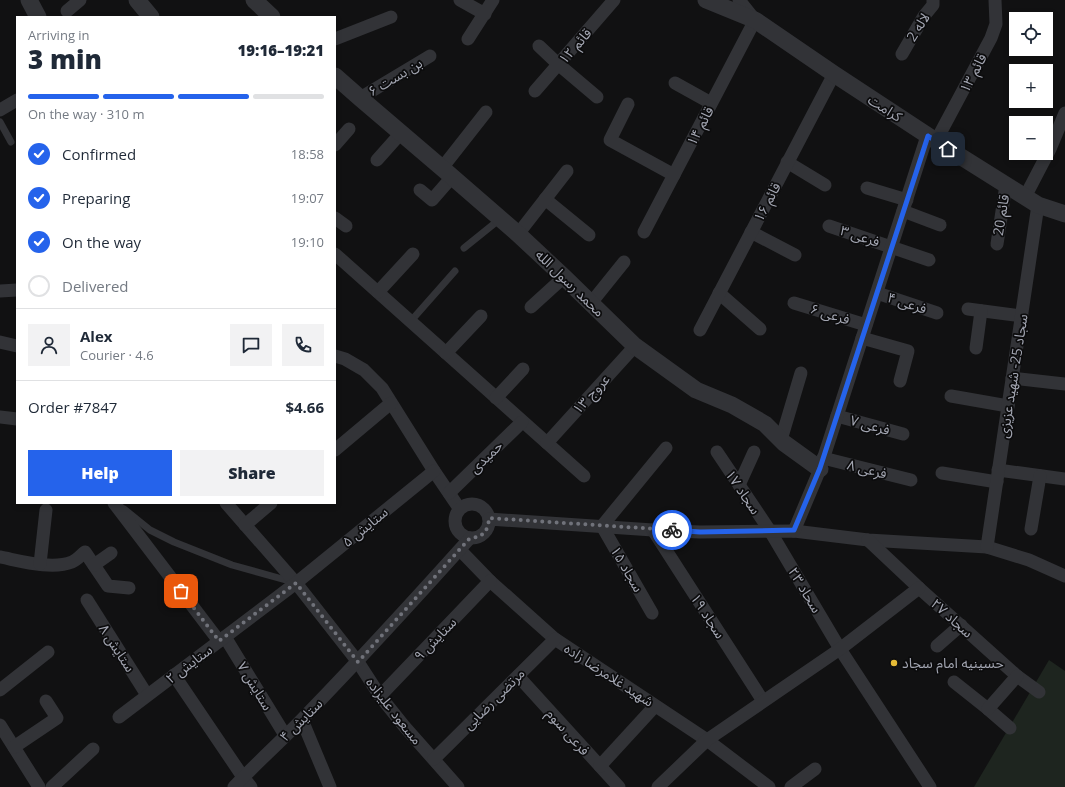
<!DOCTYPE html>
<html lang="en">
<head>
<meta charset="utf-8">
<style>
	:root { --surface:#fff; --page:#f2f2f3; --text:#1f2937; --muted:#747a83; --line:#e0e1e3; --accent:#2563eb }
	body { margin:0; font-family:"Open Sans","Noto Sans Arabic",sans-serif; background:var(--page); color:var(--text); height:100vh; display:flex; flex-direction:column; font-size:15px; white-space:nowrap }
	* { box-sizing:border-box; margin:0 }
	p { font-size:13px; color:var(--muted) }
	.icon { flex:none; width:22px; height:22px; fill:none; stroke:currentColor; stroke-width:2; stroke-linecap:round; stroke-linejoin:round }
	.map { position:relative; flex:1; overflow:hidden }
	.drawer { position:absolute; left:16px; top:16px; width:320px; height:488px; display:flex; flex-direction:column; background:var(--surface); border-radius:0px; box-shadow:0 2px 6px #0003 }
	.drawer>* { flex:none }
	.fabs { position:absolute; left:1009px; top:12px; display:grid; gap:8px }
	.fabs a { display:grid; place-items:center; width:44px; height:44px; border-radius:0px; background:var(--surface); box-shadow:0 2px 6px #0003; font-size:20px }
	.pin { position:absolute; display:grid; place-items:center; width:34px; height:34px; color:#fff; margin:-17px; border-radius:8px; box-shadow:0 2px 6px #0006 }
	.courier { position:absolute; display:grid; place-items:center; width:40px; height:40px; margin:-20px; border:3px solid #2563eb; border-radius:50%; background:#fff; color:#222; box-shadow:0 1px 5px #0007 }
	.overview em { font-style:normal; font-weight:800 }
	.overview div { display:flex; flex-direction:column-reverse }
	.overview { display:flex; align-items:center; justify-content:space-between; height:68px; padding:0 12px }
	h1 { font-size:26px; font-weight:800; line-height:30px }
	.bar { display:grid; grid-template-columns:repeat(4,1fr); gap:6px 4px; align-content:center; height:48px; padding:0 12px }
	.bar i { height:5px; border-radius:3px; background:var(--line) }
	.bar .active { background:var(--accent) }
	.bar p { grid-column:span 4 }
	.line { display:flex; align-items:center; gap:10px; padding:0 12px; border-top:1px solid var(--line) }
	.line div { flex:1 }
	.round { display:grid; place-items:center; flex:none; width:42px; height:42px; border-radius:0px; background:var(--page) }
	ol { padding:0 12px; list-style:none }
	li { display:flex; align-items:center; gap:12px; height:44px }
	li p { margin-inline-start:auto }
	li .icon { padding:4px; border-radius:50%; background:var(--accent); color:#fff; stroke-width:4 }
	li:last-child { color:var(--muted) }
	li i { width:22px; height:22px; border:2px solid var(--line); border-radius:50% }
	.primary-button { display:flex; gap:8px; margin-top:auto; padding:8px 12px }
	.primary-button a { flex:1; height:46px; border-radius:0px; background:var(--accent); color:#fff; font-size:16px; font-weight:800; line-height:46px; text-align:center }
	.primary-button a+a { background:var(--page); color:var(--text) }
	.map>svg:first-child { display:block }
	.green { fill:#1e251f }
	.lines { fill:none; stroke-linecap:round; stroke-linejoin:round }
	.service { stroke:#323337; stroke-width:7 }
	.minor { stroke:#323337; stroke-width:13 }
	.tertiary { stroke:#323337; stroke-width:17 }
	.done { stroke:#70727a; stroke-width:4; stroke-dasharray:0 7.2 }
	.route { stroke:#2563eb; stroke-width:5 }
	.poi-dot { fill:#e6bb36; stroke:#0c0c0d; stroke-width:1.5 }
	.labels { text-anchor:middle; stroke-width:3.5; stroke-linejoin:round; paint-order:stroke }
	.street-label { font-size:14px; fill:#a3a6b2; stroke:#0c0c0d }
	.poi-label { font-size:14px; fill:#a3a6b2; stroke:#0c0c0d; text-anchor:start }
</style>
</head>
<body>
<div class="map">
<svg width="1065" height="787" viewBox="0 0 1065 787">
	<rect width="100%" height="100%" fill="#111112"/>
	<path class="green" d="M1049 660 1065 671V787H974Z"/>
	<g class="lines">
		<g class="service">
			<path d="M0 122 11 142"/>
			<path d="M464 248 500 219"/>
			<path d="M410 322 455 271"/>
			<path d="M124 509 150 530 174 542 232 565 293 582"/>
		</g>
		<g class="minor">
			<path d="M460 0 485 14"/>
			<path d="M67 11 80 0"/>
			<path d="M335 39 391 17"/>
			<path d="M468 39 493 0"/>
			<path d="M539 46 558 64 597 97"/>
			<path d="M902 54 924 16 933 5V0"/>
			<path d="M675 83 711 103"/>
			<path d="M535 91 614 0"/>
			<path d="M360 98 430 56"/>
			<path d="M628 104 610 140 674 175"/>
			<path d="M0 110 17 100"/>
			<path d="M936 141 991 38 996 24 995 0"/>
			<path d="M335 145 349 129"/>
			<path d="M377 160 401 133"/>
			<path d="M787 162 825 185"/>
			<path d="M442 168 486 112"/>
			<path d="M867 188 907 200"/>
			<path d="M420 190 432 200 452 177"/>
			<path d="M1025 197 1050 149 1065 113"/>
			<path d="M545 199 589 235"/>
			<path d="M903 211 940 225"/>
			<path d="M335 218 346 226"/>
			<path d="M829 226 929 260"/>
			<path d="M644 232 755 20 739 0"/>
			<path d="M751 232 795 255"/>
			<path d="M518 234 567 171"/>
			<path d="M997 244 1006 185"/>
			<path d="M335 254 584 476"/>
			<path d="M0 291 17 290"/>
			<path d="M378 292 413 254"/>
			<path d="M719 293 760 329"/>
			<path d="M877 293 937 313"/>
			<path d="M591 303 624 262"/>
			<path d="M794 303 866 325"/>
			<path d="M531 307 564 277"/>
			<path d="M968 309 1022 316"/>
			<path d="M700 330 834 74"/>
			<path d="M862 338 908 351 900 381"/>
			<path d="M0 342 17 346"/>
			<path d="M976 348 981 311"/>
			<path d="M446 353 481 316"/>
			<path d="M335 356 345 359 364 370 382 388 434 471 459 508"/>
			<path d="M1012 378 1065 384"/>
			<path d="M951 396 1008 406"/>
			<path d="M496 398 523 369"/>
			<path d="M837 416 903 434"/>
			<path d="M0 417 17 419"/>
			<path d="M781 440 801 373"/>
			<path d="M547 443 635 346"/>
			<path d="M335 450 391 403"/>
			<path d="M717 452 770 531 840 649 930 787"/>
			<path d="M823 458 911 480"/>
			<path d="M998 470 1065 479"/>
			<path d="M942 473 997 482"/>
			<path d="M739 485 754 452"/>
			<path d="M449 493 522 422"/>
			<path d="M114 503 219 641"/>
			<path d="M226 503 296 583 358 662 380 696 404 726 458 787"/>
			<circle cx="472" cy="521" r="17"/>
			<path d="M489 519 653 530 700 532 794 531 868 540 987 547 1029 560 1065 576"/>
			<path d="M245 525 271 503"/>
			<path d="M1031 529 1040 476"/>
			<path d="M653 530 763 701"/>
			<path d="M794 531 820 469 927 136"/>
			<path d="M868 540 919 588 1017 676 1039 692"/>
			<path d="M987 547 1038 205"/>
			<path d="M460 550 490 581 555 639 707 740 769 787"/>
			<path d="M0 557C21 561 52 570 72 562 77 560 81 555 85 552L108 586 129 588"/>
			<path d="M40 564 46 510"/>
			<path d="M94 565 111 553"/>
			<path d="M87 600 147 695"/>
			<path d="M652 613 602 526 666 448"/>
			<path d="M225 637 285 735"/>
			<path d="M937 646 961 625"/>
			<path d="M174 675 243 777 251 787"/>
			<path d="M518 676 619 787"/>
			<path d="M954 682 988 709 1010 728"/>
			<path d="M0 690 48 652"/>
			<path d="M380 696 490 581"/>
			<path d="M988 709 1017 676"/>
			<path d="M119 717 296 583 434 471"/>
			<path d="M302 720 330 787"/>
			<path d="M0 725 39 787"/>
			<path d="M14 747 57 718 46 701"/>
			<path d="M434 759 555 639"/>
			<path d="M600 766 655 706"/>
			<path d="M52 787 93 749"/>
			<path d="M234 787C258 761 285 738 309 712 364 655 417 597 470 538"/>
			<path d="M658 787 707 740 840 649 919 588"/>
			<path d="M791 787 815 769"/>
		</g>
		<g class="tertiary">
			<path d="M29 0 38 17"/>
			<path d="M137 0 151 17"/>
			<path d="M254 0 272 17"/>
			<path d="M706 0 755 20 834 74 936 141 1038 205 1065 214"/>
			<path d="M335 76 360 98 442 168 518 234 564 277 635 346 696 390 732 405 765 424 784 443 820 469"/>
		</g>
	</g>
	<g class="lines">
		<path class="done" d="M181 591 219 641 296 583 358 662 470 538C483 537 488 532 489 518L672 530"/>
		<path class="route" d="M672 530 700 532 794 530 820 468 928 136 948 149"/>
	</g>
	<circle class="poi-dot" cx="894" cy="663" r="4"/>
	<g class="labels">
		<g class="street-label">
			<text transform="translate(918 27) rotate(-58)" y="5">لاله 2</text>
			<text transform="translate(575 46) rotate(-49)" y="5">قائم ۱۲</text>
			<text transform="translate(973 73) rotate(-62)" y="5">قائم ۱۳</text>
			<text transform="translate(395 77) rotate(-31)" y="5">بن بست ۶</text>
			<text transform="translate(885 108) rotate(33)" y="5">کرامت</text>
			<text transform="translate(700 126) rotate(-62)" y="5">قائم ۱۴</text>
			<text transform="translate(767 202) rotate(-62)" y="5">قائم ۱۶</text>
			<text transform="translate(1001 215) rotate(-81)" y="5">قائم 20</text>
			<text transform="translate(860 236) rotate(18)" y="5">فرعی ۳</text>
			<text transform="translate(570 283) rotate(44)" y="5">محمد رسول الله</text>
			<text transform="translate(907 303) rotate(18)" y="5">فرعی ۴</text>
			<text transform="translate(830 314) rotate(17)" y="5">فرعی ۶</text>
			<text transform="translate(1013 376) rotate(-81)" y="5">سجاد 25- شهید عزیزی</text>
			<text transform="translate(591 394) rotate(-48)" y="5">عروج ۱۳</text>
			<text transform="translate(870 425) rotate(15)" y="5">فرعی ۷</text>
			<text transform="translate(486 457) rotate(-44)" y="5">حمیدی</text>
			<text transform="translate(867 469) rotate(14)" y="5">فرعی ۸</text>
			<text transform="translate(743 492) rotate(56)" y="5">سجاد ۱۷</text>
			<text transform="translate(365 527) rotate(-39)" y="5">ستایش ۵</text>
			<text transform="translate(627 569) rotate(60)" y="5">سجاد ۱۵</text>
			<text transform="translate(805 590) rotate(59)" y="5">سحاد ۲۳</text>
			<text transform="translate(708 616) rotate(57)" y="5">سجاد ۱۹</text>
			<text transform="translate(952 618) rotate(42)" y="5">سجاد ۲۷</text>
			<text transform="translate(435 639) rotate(-46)" y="5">ستایش ۹</text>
			<text transform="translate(117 648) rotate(57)" y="5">ستایش ۸</text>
			<text transform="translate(189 664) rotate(-37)" y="5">ستایش ۲</text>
			<text transform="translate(609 675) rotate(33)" y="5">شهید غلامرضا زاده</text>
			<text transform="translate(255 686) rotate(59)" y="5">ستایش ۷</text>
			<text transform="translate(494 699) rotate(-45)" y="5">مرتضی رضایی</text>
			<text transform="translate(394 711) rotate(52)" y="5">مسعود علیزاده</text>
			<text transform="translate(301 720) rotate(-45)" y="5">ستایش ۴</text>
			<text transform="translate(568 732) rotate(48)" y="5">فرعی سوم</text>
		</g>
		<g class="poi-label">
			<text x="902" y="668">حسینیه امام سجاد</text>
		</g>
	</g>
</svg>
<div class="fabs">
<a><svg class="icon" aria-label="locate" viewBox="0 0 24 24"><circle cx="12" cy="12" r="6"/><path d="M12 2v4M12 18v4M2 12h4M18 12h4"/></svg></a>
<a>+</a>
<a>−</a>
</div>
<div class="pin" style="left:181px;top:591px;background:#ea580c"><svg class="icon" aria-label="bag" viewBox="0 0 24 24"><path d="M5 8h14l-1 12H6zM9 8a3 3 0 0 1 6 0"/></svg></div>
<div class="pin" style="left:948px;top:149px;background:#1f2937"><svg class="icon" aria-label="home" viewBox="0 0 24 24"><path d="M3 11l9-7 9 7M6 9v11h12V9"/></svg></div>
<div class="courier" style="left:672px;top:530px"><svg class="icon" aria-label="bike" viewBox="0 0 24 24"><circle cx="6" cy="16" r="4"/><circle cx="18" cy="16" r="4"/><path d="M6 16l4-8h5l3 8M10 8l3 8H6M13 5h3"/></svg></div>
<section class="drawer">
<div class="overview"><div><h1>3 min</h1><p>Arriving in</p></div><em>19:16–19:21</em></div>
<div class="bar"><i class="active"></i><i class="active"></i><i class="active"></i><i></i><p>On the way · 310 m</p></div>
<ol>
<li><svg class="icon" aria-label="check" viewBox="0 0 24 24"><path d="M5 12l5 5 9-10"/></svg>Confirmed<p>18:58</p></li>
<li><svg class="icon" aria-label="check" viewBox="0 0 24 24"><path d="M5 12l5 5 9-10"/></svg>Preparing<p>19:07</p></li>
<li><svg class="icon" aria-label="check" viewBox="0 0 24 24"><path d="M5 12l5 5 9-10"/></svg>On the way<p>19:10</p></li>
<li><i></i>Delivered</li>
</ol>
<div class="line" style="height:72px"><a class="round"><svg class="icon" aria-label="person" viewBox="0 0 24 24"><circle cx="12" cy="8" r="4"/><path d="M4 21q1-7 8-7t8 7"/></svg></a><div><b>Alex</b><p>Courier · 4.6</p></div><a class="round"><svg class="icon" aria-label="chat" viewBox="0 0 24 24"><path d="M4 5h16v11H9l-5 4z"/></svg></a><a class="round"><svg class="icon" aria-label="phone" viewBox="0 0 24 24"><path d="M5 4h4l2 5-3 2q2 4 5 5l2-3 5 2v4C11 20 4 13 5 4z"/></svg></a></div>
<div class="line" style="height:52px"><div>Order #7847</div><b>$4.66</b></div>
<div class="primary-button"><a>Help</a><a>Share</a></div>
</section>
</div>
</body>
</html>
